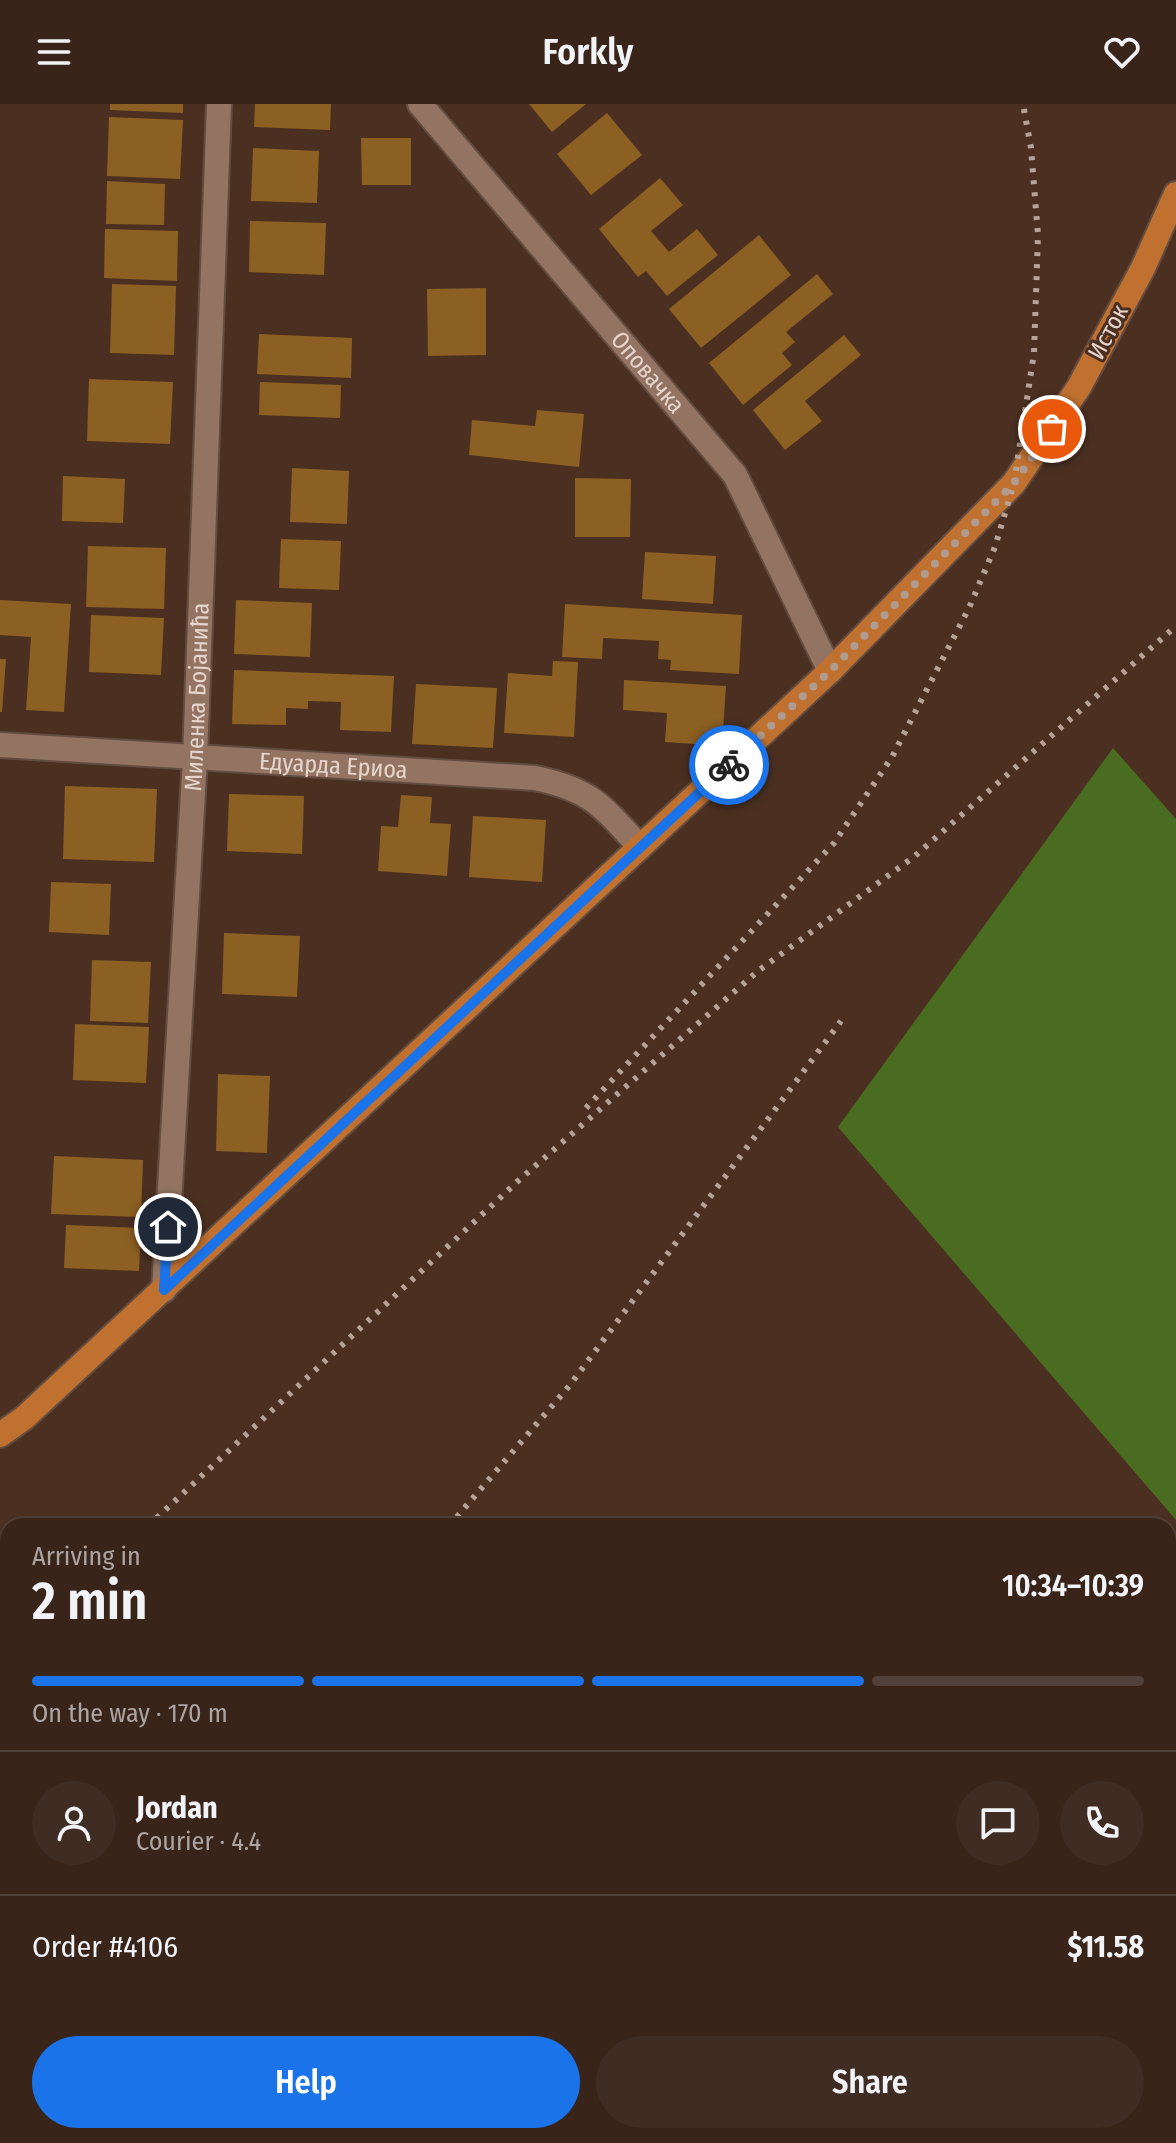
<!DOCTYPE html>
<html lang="en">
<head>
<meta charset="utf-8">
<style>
	:root { --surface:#382419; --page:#3f2c22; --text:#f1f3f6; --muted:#aba4a2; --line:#524138; --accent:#1a73e8 }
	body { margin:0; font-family:"Fira Sans Condensed",sans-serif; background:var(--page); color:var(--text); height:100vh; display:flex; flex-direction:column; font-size:30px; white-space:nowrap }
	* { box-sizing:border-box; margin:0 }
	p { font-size:26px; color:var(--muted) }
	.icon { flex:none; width:44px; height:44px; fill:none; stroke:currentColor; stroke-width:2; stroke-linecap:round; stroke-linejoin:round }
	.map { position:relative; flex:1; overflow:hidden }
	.side { position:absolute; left:0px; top:1414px; width:1176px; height:626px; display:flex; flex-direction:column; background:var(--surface); border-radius:24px 24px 0 0; box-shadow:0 2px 6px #0004,0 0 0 2px var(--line) }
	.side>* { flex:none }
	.pin { position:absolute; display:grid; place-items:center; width:68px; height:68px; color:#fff; margin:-34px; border:4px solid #fff; border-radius:50%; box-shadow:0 2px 8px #0007 }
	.courier { position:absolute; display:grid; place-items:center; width:80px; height:80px; margin:-40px; border:6px solid #1a73e8; border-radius:50%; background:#fff; color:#222; box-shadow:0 2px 10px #0007 }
	.headline em { font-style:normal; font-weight:600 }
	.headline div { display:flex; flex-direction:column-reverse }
	.headline { display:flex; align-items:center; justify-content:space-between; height:136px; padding:0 32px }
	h1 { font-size:52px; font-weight:600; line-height:60px }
	.bar { display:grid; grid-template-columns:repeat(4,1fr); gap:12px 8px; align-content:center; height:96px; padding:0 32px }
	.bar i { height:10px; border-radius:6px; background:var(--line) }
	.bar .on { background:var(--accent) }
	.bar p { grid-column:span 4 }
	.line { display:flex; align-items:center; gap:20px; padding:0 32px; border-top:2px solid var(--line) }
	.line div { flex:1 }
	.round { display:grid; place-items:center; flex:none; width:84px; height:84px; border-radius:42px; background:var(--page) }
	.cta { display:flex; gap:16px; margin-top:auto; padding:16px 32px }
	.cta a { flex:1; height:92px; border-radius:48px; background:var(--accent); color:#fff; font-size:32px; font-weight:600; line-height:92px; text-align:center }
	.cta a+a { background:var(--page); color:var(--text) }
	header { display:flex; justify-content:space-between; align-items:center; height:104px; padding:0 32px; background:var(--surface); font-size:36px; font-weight:600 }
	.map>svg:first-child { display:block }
	.green { fill:#4a6c21 }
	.building { fill:#8c5f22 }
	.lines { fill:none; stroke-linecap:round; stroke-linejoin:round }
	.minor-casing { stroke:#634c40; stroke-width:28 }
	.major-casing { stroke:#634c40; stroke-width:28 }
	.minor { stroke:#937463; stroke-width:24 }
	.major { stroke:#c0712f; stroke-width:24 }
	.rail { stroke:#b7a298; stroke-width:6; stroke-dasharray:4 8; stroke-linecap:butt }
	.done { stroke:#b09b90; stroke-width:8; stroke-dasharray:0 14.4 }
	.route { stroke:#1a73e8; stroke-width:10 }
	.labels { text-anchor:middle; stroke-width:6; stroke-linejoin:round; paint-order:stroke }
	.street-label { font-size:24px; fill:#e7d5cc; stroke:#4b3021 }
</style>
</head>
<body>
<header><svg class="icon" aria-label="menu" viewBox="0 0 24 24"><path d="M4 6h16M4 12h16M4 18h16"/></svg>Forkly<svg class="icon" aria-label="heart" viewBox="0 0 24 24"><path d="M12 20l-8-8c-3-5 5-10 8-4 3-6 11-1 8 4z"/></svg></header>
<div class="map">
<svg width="1176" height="2039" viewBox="0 0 1176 2039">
	<rect width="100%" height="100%" fill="#4b3021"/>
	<g class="green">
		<path d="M1113 644 1176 715V1416L838 1023Z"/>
		<path d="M1176 1887V1978L1168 1985V1894Z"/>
		<path d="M8 1971V2032H922L928 2039H0V1977Z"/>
		<path d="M1011 2032H1115L1108 2039H1004Z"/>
	</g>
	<g class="building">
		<path d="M110 0H183V9L110 6Z"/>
		<path d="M255 0H331L330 26 254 23Z"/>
		<path d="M529 0H586L552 28Z"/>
		<path d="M607 9 642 51 591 91 557 50Z"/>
		<path d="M109 13 183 16 180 75 107 72Z"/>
		<path d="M361 34H411V81H362Z"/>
		<path d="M253 44 319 47 317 99 251 97Z"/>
		<path d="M660 74 683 101 651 127 669 148 697 125 718 151 667 192 646 167 638 173 599 125Z"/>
		<path d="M107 77 165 80 164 121 106 120Z"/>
		<path d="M250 117 326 119 324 171 249 168Z"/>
		<path d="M105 125 178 127 177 177 104 174Z"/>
		<path d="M759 131 791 171 701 244 669 205Z"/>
		<path d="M817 170 833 190 786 228 795 238 782 249 792 261 743 301 709 259Z"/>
		<path d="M112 180 176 182 174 251 110 249Z"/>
		<path d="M486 184V251L428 252 427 185Z"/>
		<path d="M259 230 352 234 351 274 257 270Z"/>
		<path d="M844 231 861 251 805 297 822 317 785 346 753 306Z"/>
		<path d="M89 275 173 278 170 340 87 337Z"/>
		<path d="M260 278 341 281 340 314 259 311Z"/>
		<path d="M537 306 584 310 579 363 469 351 472 316 535 322Z"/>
		<path d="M292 364 349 367 347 420 290 418Z"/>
		<path d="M63 372 125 375 123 419 62 417Z"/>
		<path d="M575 374 631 375 630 433H575Z"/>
		<path d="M281 435 341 437 339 486 279 484Z"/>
		<path d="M88 442 166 444 164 505 86 503Z"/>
		<path d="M645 448 716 452 713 500 642 495Z"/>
		<path d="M0 496 71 500 64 608 26 606 31 533 0 531Z"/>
		<path d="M236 496 312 499 310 553 234 550Z"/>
		<path d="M565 500 742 511 739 570 670 566 671 556 658 555 659 537 603 534 602 555 562 553Z"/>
		<path d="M91 511 164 514 161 571 89 568Z"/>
		<path d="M0 555H6L2 608H0Z"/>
		<path d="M553 557 578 558 574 633 504 629 508 569 552 572Z"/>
		<path d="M234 566 394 572 391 628 340 626 341 598 308 597V605L286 604V621L232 620Z"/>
		<path d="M624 576 726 582 722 642 665 638 667 609 623 606Z"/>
		<path d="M416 580 497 584 493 644 412 640Z"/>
		<path d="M65 682 157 685 154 758 63 755Z"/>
		<path d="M229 690 304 692 302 750 227 747Z"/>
		<path d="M401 691 432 693 430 719 451 720 447 772 378 767 381 722 398 723Z"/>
		<path d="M473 712 546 716 542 778 469 773Z"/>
		<path d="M51 778 111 780 109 831 49 828Z"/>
		<path d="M224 829 300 832 297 893 222 890Z"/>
		<path d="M92 856 151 858 148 919 90 917Z"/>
		<path d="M75 920 149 923 146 979 73 976Z"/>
		<path d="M218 970 270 972 267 1049 216 1047Z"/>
		<path d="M54 1052 143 1056 141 1113 51 1110Z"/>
		<path d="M66 1121 141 1124 139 1167 64 1164Z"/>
	</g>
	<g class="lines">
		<defs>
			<g id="minor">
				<path id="s1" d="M420 0 735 371 830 567"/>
				<path id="s2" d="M0 641 535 674C592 686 602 702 640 743"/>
				<path id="s3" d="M164 1186 195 654 219 0"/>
			</g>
			<path id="major" d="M0 1331 24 1314 830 567 1014 379 1079 283 1143 164 1176 90"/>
		</defs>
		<use href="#minor" class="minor-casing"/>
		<use href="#major" class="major-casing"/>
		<use href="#minor" class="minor"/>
		<use href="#major" class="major"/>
		<g class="rail">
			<path d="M586 1004 834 739 892 653 969 504 995 443 1014 379 1034 249 1038 131 1031 44 1023 0"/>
			<path d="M148 1422 518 1077 758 867 915 752 1176 522"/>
			<path d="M449 1422 570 1281 841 917"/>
			<path d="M0 1559 8 1552"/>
			<path d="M0 1899 8 1892"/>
		</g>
	</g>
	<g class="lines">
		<path class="done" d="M729 661 830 567 1014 379 1052 325"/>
		<path class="route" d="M168 1123 164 1186 729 661"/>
	</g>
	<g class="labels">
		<g class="street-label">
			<text transform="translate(1108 228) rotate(-62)" y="8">Исток</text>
			<text dy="8" stroke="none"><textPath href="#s1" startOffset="352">Оповачка</textPath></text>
			<text dy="8" stroke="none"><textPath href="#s3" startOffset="594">Миленка Бојанића</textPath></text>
			<text dy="8" stroke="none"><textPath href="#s2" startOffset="334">Едуарда Ериоа</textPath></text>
		</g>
	</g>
</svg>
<div class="pin" style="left:1052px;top:325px;background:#ea580c"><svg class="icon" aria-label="bag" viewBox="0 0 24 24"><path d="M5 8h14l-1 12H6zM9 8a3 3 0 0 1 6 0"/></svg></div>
<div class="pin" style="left:168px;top:1123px;background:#1f2937"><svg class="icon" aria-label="home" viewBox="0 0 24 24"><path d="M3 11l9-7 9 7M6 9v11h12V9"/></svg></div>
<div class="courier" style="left:729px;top:661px"><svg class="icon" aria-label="bike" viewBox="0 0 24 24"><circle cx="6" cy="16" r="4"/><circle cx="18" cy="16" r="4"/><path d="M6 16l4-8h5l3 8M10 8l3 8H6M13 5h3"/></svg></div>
<section class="side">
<div class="headline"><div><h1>2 min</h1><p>Arriving in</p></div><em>10:34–10:39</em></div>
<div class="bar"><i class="on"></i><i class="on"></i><i class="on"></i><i></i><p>On the way · 170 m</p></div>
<div class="line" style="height:144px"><a class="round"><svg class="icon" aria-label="person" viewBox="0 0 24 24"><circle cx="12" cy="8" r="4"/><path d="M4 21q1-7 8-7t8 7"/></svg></a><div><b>Jordan</b><p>Courier · 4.4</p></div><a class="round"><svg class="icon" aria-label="chat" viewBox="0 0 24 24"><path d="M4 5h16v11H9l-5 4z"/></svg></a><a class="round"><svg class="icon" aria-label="phone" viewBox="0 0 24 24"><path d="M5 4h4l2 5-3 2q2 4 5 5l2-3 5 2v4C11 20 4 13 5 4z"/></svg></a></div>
<div class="line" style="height:104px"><div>Order #4106</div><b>$11.58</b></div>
<div class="cta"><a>Help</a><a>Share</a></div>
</section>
</div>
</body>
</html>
